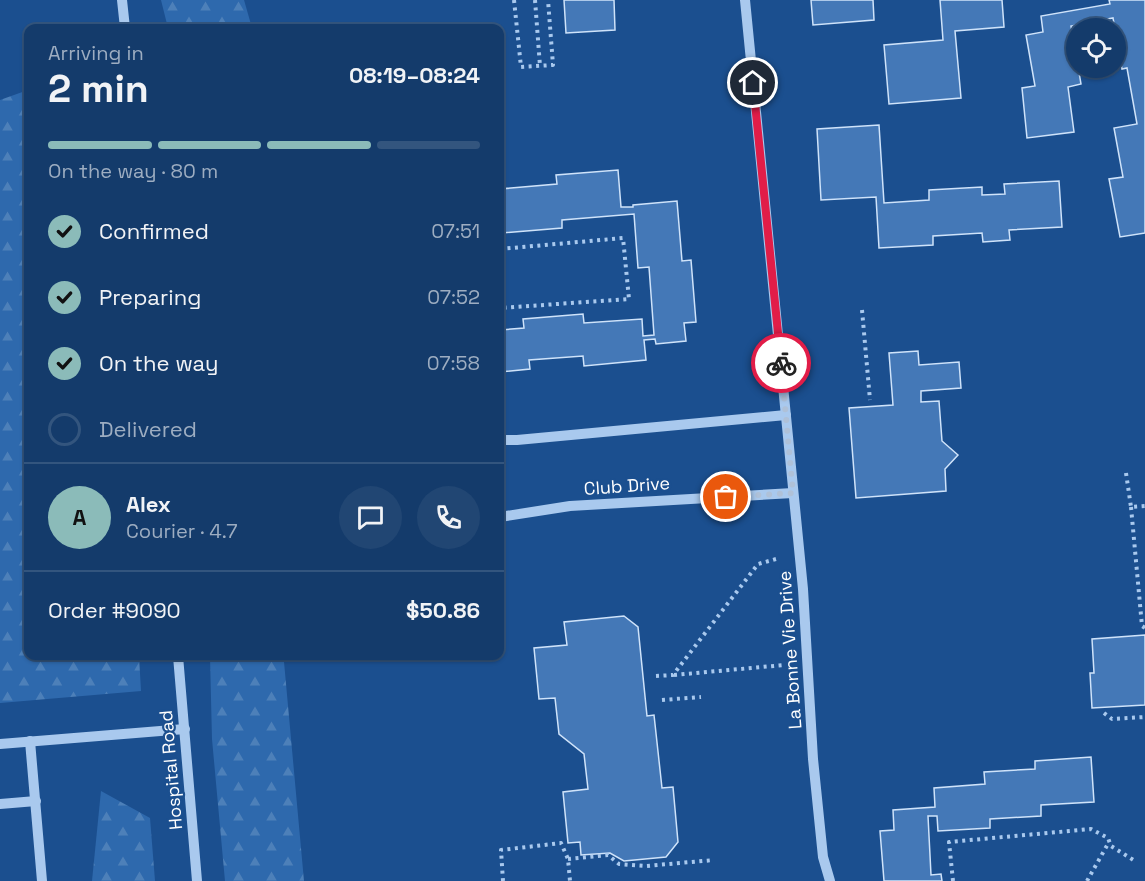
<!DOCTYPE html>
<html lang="en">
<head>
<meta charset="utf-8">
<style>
	:root { --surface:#143b6b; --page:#214673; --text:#f1f3f6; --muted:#9dadc1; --line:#33557e; --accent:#8bbbb9 }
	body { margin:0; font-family:"Space Grotesk",sans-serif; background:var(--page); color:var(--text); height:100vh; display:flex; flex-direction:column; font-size:22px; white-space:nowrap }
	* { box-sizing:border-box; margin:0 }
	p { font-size:20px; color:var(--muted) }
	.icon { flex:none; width:33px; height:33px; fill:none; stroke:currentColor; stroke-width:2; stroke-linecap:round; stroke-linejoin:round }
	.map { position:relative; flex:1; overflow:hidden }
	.panel { position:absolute; left:24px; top:24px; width:480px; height:636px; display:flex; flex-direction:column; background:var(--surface); border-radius:12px; box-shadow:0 2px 4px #0004,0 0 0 2px var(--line) }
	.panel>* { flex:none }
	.fabs { position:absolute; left:1066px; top:18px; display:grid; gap:12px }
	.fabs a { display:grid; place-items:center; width:60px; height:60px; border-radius:50%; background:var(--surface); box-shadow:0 2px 4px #0004,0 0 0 2px var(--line); font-size:30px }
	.pin { position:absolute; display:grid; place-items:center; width:51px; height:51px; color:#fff; margin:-26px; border:3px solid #fff; border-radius:50%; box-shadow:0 2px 6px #0007 }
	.courier { position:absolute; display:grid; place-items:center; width:60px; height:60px; margin:-30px; border:4px solid #e11d48; border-radius:50%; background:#fff; color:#222; box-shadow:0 2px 8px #0007 }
	.summary em { font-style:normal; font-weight:700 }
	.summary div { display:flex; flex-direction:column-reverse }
	.summary { display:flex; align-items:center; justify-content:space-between; height:102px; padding:0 24px }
	h1 { font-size:39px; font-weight:700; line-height:45px }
	.bar { display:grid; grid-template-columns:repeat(4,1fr); gap:9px 6px; align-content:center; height:72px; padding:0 24px }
	.bar i { height:8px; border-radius:4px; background:var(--line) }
	.bar .selected { background:var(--accent) }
	.bar p { grid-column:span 4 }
	.line { display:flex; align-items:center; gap:15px; padding:0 24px; border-top:2px solid var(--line) }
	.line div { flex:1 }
	.round { display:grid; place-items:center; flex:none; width:63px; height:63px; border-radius:32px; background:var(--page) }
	ol { padding:0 24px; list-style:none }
	li { display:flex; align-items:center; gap:18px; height:66px }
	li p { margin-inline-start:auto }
	li .icon { padding:6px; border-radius:50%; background:var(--accent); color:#111; stroke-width:4 }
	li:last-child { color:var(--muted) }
	li i { width:33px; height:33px; border:3px solid var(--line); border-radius:50% }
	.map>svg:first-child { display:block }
	.forest { fill:url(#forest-firs) }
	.building { fill:#4478b7; stroke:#cfe3fa; stroke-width:1.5 }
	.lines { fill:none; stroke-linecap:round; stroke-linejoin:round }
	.path { stroke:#a9c9ee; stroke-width:4; stroke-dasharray:3 4.5; stroke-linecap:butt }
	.minor { stroke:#a9c9ee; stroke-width:10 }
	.done { stroke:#afc1d8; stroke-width:6; stroke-dasharray:0 10.8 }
	.route { stroke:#e11d48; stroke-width:8 }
	.labels { text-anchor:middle; stroke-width:4.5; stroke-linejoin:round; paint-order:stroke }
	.street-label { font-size:18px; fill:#fff; stroke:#1b4f8f }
</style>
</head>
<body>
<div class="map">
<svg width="1145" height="881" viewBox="0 0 1145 881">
	<defs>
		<pattern id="forest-firs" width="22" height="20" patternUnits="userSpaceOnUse" patternTransform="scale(1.5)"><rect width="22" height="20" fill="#2e69ad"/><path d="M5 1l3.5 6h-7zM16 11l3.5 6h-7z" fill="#4d80b9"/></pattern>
	</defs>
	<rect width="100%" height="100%" fill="#1b4f8f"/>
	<g class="forest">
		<path d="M161 0H244L252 28H168Z"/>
		<path d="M28 90V656H139L141 691 0 703V100Z"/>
		<path d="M210 656H296L284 662 304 881H225L212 739Z"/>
		<path d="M101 791 150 818 155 881H92Z"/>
	</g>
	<g class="building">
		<path d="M564 0H614L615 30 566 33Z"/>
		<path d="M811 0H873L874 20 813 25Z"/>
		<path d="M940 0H1002L1004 27 955 31 961 98 889 104 884 45 943 40Z"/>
		<path d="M1109 0H1145V233L1120 237 1109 179 1123 177 1114 128 1137 124 1127 68 1122 69 1113 18 1071 26 1081 84 1068 87 1074 132 1027 138 1022 88 1035 86 1026 35 1043 32 1041 16 1110 4Z"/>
		<path d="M879 125 884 203 929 200V190L982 187V195L1005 194 1004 184 1059 181 1062 227 1009 230 1010 240 983 242 982 233 933 236V245L879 248 876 197 821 200 817 129Z"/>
		<path d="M618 170 621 207H633V205L677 201 682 261 691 260 696 322 684 323 686 341 656 344 655 339 644 340 646 360 584 366 583 356 529 360 530 369 500 372V330L524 328 523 319 583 314 584 323 642 319 643 336 654 335 649 267 638 268 634 214 562 220V228L502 233 500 189 557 184 556 175Z"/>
		<path d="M918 351 919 365 959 362 961 388 921 391V402L939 401 942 441 958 455 945 469 946 491 856 498 849 408 893 405 889 353Z"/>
		<path d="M624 616 638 627 647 716 654 715 662 788 673 787 678 842 666 857 624 861 610 853 581 855 580 842 568 843 563 792 588 789 584 754 559 734 555 698 539 699 534 648 567 645 564 622Z"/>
		<path d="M1145 635V705L1092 708 1090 673H1094L1092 639Z"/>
		<path d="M1091 757 1094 802 1041 805V816L990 819V828L938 831 937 816H928L931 875 941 874 942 881H884L880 831 894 830 893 810 935 807 934 788 985 784 984 772 1035 769V761Z"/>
	</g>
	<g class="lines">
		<g class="path">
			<path d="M514 0 521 67 553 65 548 0"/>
			<path d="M535 0 540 66"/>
			<path d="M500 249 623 238 629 299 500 308"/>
			<path d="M862 310 870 400"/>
			<path d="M1126 473 1131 507 1145 506"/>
			<path d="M1131 507 1142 626 1145 628"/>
			<path d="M674 675 784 665"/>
			<path d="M656 676 673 675 758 564 776 559"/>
			<path d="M662 700 701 697"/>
			<path d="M1104 713 1112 719 1145 717"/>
			<path d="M568 859 608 855 619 864 646 866 714 860"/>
			<path d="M503 881 501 850 561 843 568 859 570 881"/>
			<path d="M953 881 949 842 1091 829 1108 838 1111 846 1135 861"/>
			<path d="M1087 881 1109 842"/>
		</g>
		<g class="minor">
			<path d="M122 0 125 28"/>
			<path d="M745 0 803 589 813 759 823 857 830 881"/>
			<path d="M500 440H517L786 415"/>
			<path d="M500 517 570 506 793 493"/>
			<path d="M178 656 197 881"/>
			<path d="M30 741 42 881"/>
			<path d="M0 744 185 729"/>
			<path d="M0 804 36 801"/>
		</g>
	</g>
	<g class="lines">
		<path class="done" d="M726 497 793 493 781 363"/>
		<path class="route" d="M753 83 781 363"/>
	</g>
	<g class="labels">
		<g class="street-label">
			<text transform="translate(627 486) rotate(-4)" y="6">Club Drive</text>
			<text transform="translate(790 650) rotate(-94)" y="6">La Bonne Vie Drive</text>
			<text transform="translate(171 770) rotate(-95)" y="6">Hospital Road</text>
		</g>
	</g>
</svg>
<div class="fabs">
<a><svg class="icon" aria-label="locate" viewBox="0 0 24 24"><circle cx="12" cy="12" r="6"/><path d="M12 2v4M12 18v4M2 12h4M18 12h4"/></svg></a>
</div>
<div class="pin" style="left:726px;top:497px;background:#ea580c"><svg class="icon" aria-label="bag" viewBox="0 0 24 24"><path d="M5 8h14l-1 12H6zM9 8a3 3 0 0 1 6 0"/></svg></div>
<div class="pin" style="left:753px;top:83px;background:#1f2937"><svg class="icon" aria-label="home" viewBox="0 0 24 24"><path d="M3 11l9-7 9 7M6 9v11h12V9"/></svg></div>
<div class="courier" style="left:781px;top:363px"><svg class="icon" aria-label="bike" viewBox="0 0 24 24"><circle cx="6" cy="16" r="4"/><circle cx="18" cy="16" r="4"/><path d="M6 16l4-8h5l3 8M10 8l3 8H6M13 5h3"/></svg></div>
<section class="panel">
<div class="summary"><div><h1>2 min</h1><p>Arriving in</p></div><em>08:19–08:24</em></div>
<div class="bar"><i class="selected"></i><i class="selected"></i><i class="selected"></i><i></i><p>On the way · 80 m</p></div>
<ol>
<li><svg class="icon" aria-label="check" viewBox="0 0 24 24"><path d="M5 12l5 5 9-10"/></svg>Confirmed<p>07:51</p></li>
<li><svg class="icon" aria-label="check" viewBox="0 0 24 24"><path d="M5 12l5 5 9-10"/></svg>Preparing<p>07:52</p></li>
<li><svg class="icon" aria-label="check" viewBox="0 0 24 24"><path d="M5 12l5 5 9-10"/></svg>On the way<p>07:58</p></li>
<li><i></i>Delivered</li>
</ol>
<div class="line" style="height:108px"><b class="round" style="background:var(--accent);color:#111">A</b><div><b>Alex</b><p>Courier · 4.7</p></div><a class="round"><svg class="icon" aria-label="chat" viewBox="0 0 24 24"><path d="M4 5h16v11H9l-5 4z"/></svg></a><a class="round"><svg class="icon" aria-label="phone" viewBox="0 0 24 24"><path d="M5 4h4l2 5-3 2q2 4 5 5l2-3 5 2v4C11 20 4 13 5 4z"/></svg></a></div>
<div class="line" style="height:78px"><div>Order #9090</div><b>$50.86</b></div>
</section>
</div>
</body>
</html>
